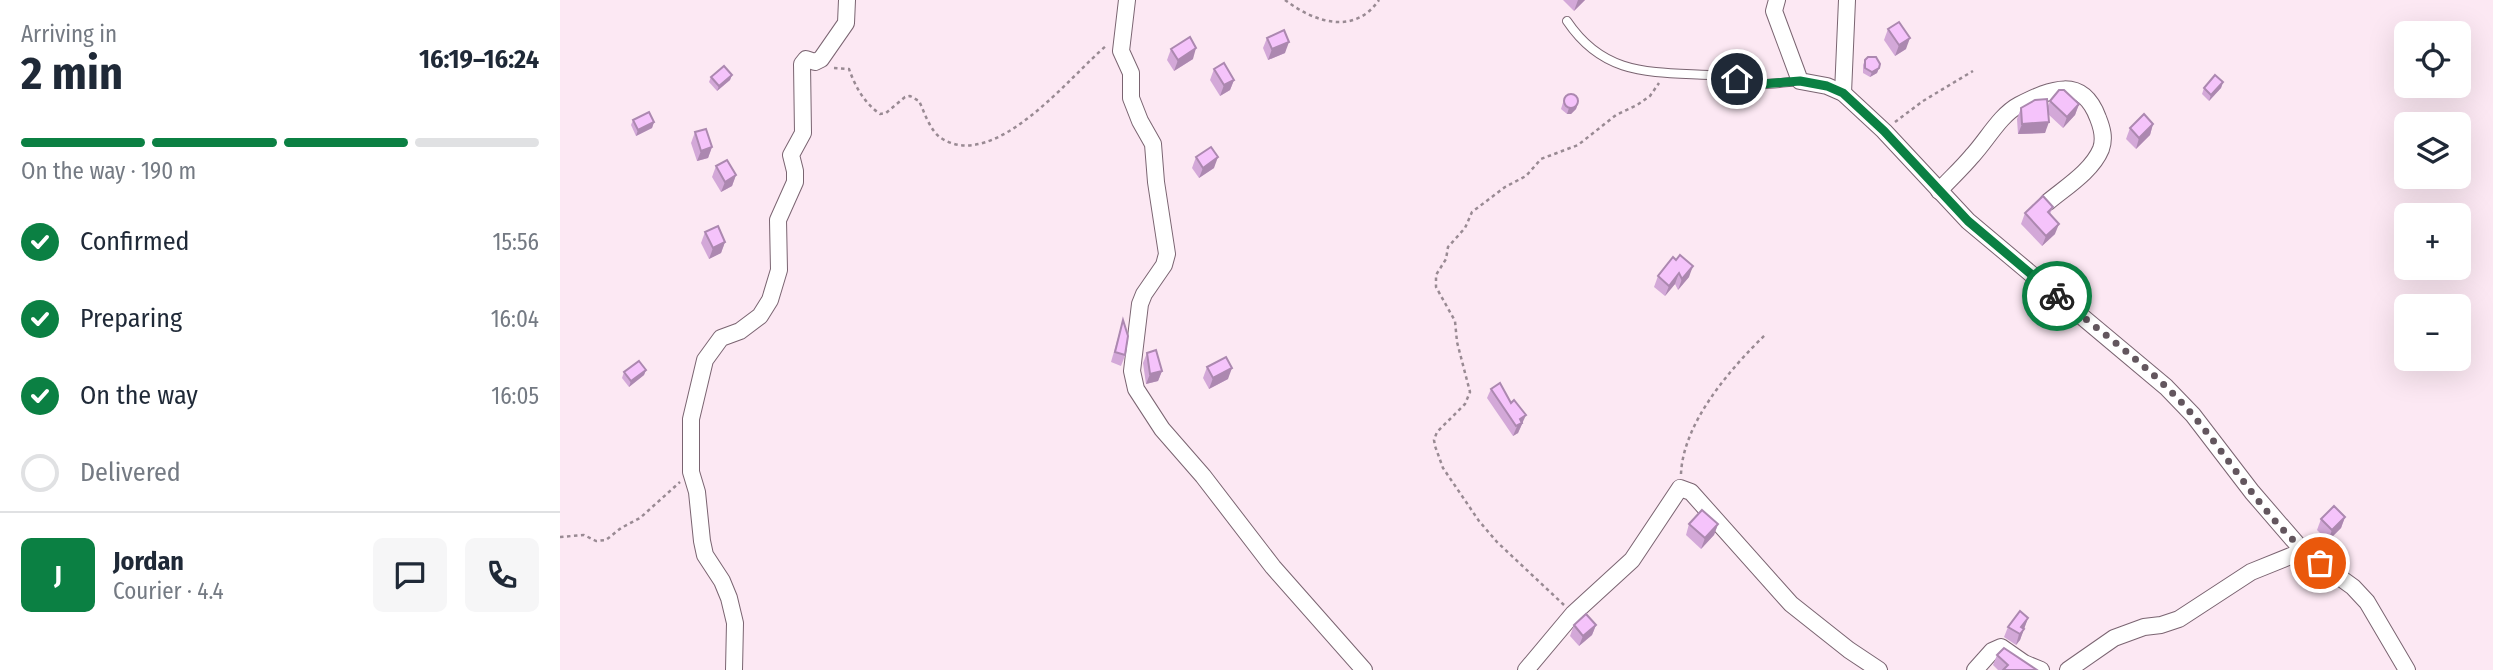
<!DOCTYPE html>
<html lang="en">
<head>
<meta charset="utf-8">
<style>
	:root { --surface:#fff; --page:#f6f6f7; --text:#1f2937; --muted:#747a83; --line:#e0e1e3; --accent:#0b8043 }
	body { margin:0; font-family:"Fira Sans Condensed",sans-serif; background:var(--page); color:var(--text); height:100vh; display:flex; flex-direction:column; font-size:26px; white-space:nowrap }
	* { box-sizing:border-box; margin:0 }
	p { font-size:23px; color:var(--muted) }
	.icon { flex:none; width:38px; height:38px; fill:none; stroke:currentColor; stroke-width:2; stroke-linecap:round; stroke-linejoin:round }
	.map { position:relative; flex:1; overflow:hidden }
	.side { display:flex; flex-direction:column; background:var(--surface); width:560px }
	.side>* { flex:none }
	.buttons { position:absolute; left:1834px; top:21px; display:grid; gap:14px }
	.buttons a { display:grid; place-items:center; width:77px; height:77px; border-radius:10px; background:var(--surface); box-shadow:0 7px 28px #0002; font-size:35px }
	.pin { position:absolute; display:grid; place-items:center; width:60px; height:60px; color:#fff; margin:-30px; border:4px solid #fff; border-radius:50%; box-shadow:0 2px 7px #0007 }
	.courier { position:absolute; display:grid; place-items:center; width:70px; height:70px; margin:-35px; border:5px solid #0b8043; border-radius:50%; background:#fff; color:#222; box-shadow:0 2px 9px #0007 }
	.headline em { font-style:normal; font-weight:700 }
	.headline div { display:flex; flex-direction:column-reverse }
	.headline { display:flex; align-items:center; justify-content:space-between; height:119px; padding:0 21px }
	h1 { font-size:46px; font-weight:700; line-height:52px }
	.bar { display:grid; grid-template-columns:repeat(4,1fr); gap:10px 7px; align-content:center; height:84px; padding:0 21px }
	.bar i { height:9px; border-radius:5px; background:var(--line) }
	.bar .active { background:var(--accent) }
	.bar p { grid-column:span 4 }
	.line { display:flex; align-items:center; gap:18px; padding:0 21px; border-top:2px solid var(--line) }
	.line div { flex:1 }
	.round { display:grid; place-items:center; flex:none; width:74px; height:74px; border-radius:10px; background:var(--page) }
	ol { padding:0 21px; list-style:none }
	li { display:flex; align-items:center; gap:21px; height:77px }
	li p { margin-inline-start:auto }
	li .icon { padding:7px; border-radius:50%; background:var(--accent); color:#fff; stroke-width:4 }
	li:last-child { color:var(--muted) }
	li i { width:38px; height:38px; border:4px solid var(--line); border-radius:50% }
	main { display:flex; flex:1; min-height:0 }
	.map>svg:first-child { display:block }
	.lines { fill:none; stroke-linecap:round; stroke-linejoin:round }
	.lane-casing { stroke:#7a6471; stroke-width:10 }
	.street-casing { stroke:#7a6471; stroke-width:18 }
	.path { stroke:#998a93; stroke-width:2.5; stroke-dasharray:3.5 3.5; stroke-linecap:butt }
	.lane { stroke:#fff; stroke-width:8 }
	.street { stroke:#fff; stroke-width:16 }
	.wall { fill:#d3a8d8 }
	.shaded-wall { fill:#ac88b0 }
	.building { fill:#f5c3fb; stroke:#ac88b0; stroke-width:2 }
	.done { stroke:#63565e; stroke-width:7; stroke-dasharray:0 12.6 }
	.route { stroke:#0b8043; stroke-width:9 }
</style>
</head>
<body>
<main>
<section class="side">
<div class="headline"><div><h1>2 min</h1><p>Arriving in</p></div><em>16:19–16:24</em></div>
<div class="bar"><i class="active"></i><i class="active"></i><i class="active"></i><i></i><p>On the way · 190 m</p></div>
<ol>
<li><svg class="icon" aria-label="check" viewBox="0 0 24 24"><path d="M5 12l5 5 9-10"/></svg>Confirmed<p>15:56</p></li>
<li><svg class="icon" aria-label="check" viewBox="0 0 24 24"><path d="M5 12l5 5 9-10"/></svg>Preparing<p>16:04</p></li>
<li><svg class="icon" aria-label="check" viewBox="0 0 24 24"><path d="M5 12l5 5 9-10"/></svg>On the way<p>16:05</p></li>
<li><i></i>Delivered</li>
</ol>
<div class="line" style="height:126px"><b class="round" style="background:var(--accent);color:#fff">J</b><div><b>Jordan</b><p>Courier · 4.4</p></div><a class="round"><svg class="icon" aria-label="chat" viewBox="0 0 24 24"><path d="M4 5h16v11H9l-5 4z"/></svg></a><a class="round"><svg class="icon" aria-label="phone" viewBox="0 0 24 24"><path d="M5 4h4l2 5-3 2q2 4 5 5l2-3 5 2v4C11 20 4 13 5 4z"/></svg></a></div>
</section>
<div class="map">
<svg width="1933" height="670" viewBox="0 0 1933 670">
	<rect width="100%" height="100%" fill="#fce8f3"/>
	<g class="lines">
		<defs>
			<path id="lane" d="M1007 21C1044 76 1090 72 1149 75 1167 77 1185 83 1202 84 1215 84 1228 82 1240 81"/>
			<g id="street">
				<path d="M567 0 561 51 571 73V98L580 121 593 144 596 182 607 254 604 265 584 294 580 304 572 371 576 389 602 429 643 476 713 567 804 670"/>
				<path d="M1217 0 1214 11 1240 81 1267 86 1283 93 1324 131 1408 221 1606 387 1633 415 1692 492 1743 551 1793 587 1807 602 1847 670"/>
				<path d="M1283 93 1287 0"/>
				<path d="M1379 191C1390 179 1402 168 1412 156 1427 140 1440 115 1459 105 1491 89 1522 75 1538 118 1542 128 1545 138 1541 149 1532 171 1506 187 1488 202"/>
				<path d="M174 670 175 623 169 598 162 581 145 555 142 541 137 492 131 472V419L145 360 161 338 180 331 200 316 210 300 219 270 218 220 235 182V171L231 155 243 133 242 64 246 59 255 62 261 59 286 23 287 0"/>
				<path d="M966 670 1013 614 1072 560 1120 488 1131 492 1231 604 1289 650 1319 670"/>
				<path d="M1415 670 1432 651 1441 647 1464 663 1481 670"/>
				<path d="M1508 670 1554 638 1584 627 1601 625 1619 619 1691 572 1743 551"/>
			</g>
		</defs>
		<use href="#lane" class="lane-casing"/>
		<use href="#street" class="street-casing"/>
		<g class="path">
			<path d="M725 0C754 22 794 36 819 0"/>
			<path d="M274 68 289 69C295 86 304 103 320 114L326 113 345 97 350 96 359 101C364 111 370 131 381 138 435 173 511 75 546 46"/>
			<path d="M1335 122 1363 101 1413 71"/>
			<path d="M1121 474C1123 423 1170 369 1205 335"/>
			<path d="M0 537 24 535 36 541 46 540 61 528 80 518 120 482"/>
			<path d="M1004 605 937 542 919 521 883 468 875 446 874 440 877 432 905 404 910 392 897 342 895 321 876 287V275L886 259 888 247 905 228 912 212 945 187 966 176 981 159 1018 145 1056 115 1077 105 1090 96 1099 83"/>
		</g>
		<use href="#lane" class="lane"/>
		<use href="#street" class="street"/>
	</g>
	<g class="wall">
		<path d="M1003 0H1025L1014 11Z"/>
		<path d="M1328 29 1346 49 1335 56 1324 40Z"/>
		<path d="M707 38 725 53 708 60 703 48Z"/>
		<path d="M611 49 633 59 614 71 607 60Z"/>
		<path d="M1305 60 1319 68 1317 73 1310 77 1303 73V65Z"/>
		<path d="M654 69 674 80 670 90 660 96 650 80Z"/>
		<path d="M172 75 170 80 157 91 149 82 151 77Z"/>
		<path d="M1663 82 1661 88 1649 101 1642 94 1644 88Z"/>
		<path d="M1005 96 1018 103 1016 109 1011 114H1007L1001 109Z"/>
		<path d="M1490 101 1519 104 1515 115 1503 128 1488 114 1485 133 1458 134 1457 119 1461 108 1488 106Z"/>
		<path d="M73 120 94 122 92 128 76 136 71 125Z"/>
		<path d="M1593 124 1590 135 1576 149 1566 139 1570 128Z"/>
		<path d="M135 132 152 147 148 158 137 161 131 143Z"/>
		<path d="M636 157 654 168 639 178 632 168Z"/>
		<path d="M156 166 176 175 172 186 161 192 152 177Z"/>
		<path d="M1493 207 1490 214 1495 234 1482 246 1461 224 1465 213Z"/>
		<path d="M145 232 165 242 161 253 149 259 141 243Z"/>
		<path d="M1113 257 1129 277 1118 290 1115 284 1105 296 1094 287 1098 276Z"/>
		<path d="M563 320 566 353 561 366 551 362Z"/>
		<path d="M587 353 602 371 598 381 586 384 583 363Z"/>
		<path d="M647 367 668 379 649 389 643 378Z"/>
		<path d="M86 370 84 375 69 387 62 378 64 372Z"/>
		<path d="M931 389 962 424 958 433 953 436 927 398Z"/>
		<path d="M1785 517 1781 528 1768 541 1757 530 1761 519Z"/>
		<path d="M1129 524H1158L1154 535 1141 549 1126 535Z"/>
		<path d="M1468 618 1460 640 1456 645 1444 637 1448 627Z"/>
		<path d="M1014 625H1036L1032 635 1019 646 1010 636Z"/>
		<path d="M1437 655 1477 670H1438L1433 665Z"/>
	</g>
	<g class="shaded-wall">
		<path d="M1018 0H1025L1014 11Z"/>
		<path d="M1350 38 1346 49 1335 56 1339 45Z"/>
		<path d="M729 42 725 53 708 60 712 49Z"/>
		<path d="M636 48 633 59 614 71 618 60Z"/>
		<path d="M1319 68 1317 73 1310 77 1312 72Z"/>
		<path d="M172 75 170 80 157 91 159 86Z"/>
		<path d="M674 80 670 90 660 96 664 85Z"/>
		<path d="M1663 82 1661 88 1649 101 1651 95Z"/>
		<path d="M1018 103 1016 109 1011 114H1007L1009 108Z"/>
		<path d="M1519 104 1515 115 1503 128 1507 117Z"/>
		<path d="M94 122 92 128 76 136 78 130Z"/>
		<path d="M1489 122 1485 133 1458 134 1462 124Z"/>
		<path d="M1593 124 1590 135 1576 149 1579 138Z"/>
		<path d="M152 147 148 158 137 161 141 151Z"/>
		<path d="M658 157 654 168 639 178 643 168Z"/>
		<path d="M176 175 172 186 161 192 165 182Z"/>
		<path d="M1499 224 1495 234 1482 246 1486 236Z"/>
		<path d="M165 242 161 253 149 259 153 248Z"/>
		<path d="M1133 266 1129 277 1118 290 1122 279Z"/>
		<path d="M1119 273 1115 284 1105 296 1109 286Z"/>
		<path d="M672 368 668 379 649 389 653 378Z"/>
		<path d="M86 370 84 375 69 387 71 381Z"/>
		<path d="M602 371 598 381 586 384 590 374Z"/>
		<path d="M966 415 958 433 953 436 960 419Z"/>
		<path d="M1785 517 1781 528 1768 541 1772 530Z"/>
		<path d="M1158 524 1154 535 1141 549 1145 538Z"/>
		<path d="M1468 618 1460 640 1456 645 1461 627Z"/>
		<path d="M1036 625 1032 635 1019 646 1023 636Z"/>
	</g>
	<g class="building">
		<path d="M1339 22 1350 38 1339 45 1328 29Z"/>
		<path d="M724 30 729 42 712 49 707 38Z"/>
		<path d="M630 37 636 48 618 60 611 49Z"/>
		<path d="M1308 57H1316L1320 64 1319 68 1312 72 1305 68V60Z"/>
		<path d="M664 63 674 80 664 85 654 69Z"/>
		<path d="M164 66 172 75 159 86 151 77Z"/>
		<path d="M1655 75 1663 82 1651 95 1644 88Z"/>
		<path d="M1499 90H1504L1519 104 1507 117 1490 101Z"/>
		<circle cx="1011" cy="101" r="7"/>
		<path d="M1487 99 1489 122 1462 124 1461 108 1475 100Z"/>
		<path d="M89 112 94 122 78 130 73 120Z"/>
		<path d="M1584 114 1593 124 1579 138 1570 128Z"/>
		<path d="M146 129 152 147 141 151 135 132Z"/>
		<path d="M651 147 658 157 643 168 636 157Z"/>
		<path d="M167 160 176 175 165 182 156 166Z"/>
		<path d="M1483 196 1493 207 1488 212 1499 224 1486 236 1465 213Z"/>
		<path d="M158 226 165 242 153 248 145 232Z"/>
		<path d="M1120 255 1133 266 1122 279 1119 273 1109 286 1098 276 1113 257 1116 260Z"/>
		<path d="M563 320 568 336 565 355 555 352Z"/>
		<path d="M596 350 602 371 590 374 587 353Z"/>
		<path d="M666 357 672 368 653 378 647 367Z"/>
		<path d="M79 361 86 370 71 381 64 372Z"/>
		<path d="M940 383 951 403 954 400 966 415 960 419 962 423 956 426 931 389Z"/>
		<path d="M1774 506 1785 517 1772 530 1761 519Z"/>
		<path d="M1142 510 1158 524 1145 538 1129 524Z"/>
		<path d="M1460 611 1468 618 1461 627 1464 629 1460 634 1448 627Z"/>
		<path d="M1026 614 1036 625 1023 636 1014 625Z"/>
		<path d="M1444 648 1477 670H1443L1448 665 1437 655Z"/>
	</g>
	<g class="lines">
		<path class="done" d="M1497 296C1542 333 1592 368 1631 413 1673 462 1707 524 1760 563"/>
		<path class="route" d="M1177 79 1202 84 1240 81 1267 86 1283 93 1324 131 1408 221 1497 296"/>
	</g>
</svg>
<div class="buttons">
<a><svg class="icon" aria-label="locate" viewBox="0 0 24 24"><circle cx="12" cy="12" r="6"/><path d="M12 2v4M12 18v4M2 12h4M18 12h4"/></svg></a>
<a><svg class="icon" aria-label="layers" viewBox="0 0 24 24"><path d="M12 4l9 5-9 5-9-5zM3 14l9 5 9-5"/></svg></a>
<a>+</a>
<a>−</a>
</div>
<div class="pin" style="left:1760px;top:563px;background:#ea580c"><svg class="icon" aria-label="bag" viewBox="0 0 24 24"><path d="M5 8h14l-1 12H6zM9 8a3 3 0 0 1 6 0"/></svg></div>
<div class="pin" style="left:1177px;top:79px;background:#1f2937"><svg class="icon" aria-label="home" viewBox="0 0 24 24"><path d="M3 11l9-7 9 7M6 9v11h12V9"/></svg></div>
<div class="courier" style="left:1497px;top:296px"><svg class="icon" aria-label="bike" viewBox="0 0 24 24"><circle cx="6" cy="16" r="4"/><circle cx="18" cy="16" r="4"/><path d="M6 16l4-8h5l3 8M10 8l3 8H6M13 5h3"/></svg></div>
</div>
</main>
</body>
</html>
